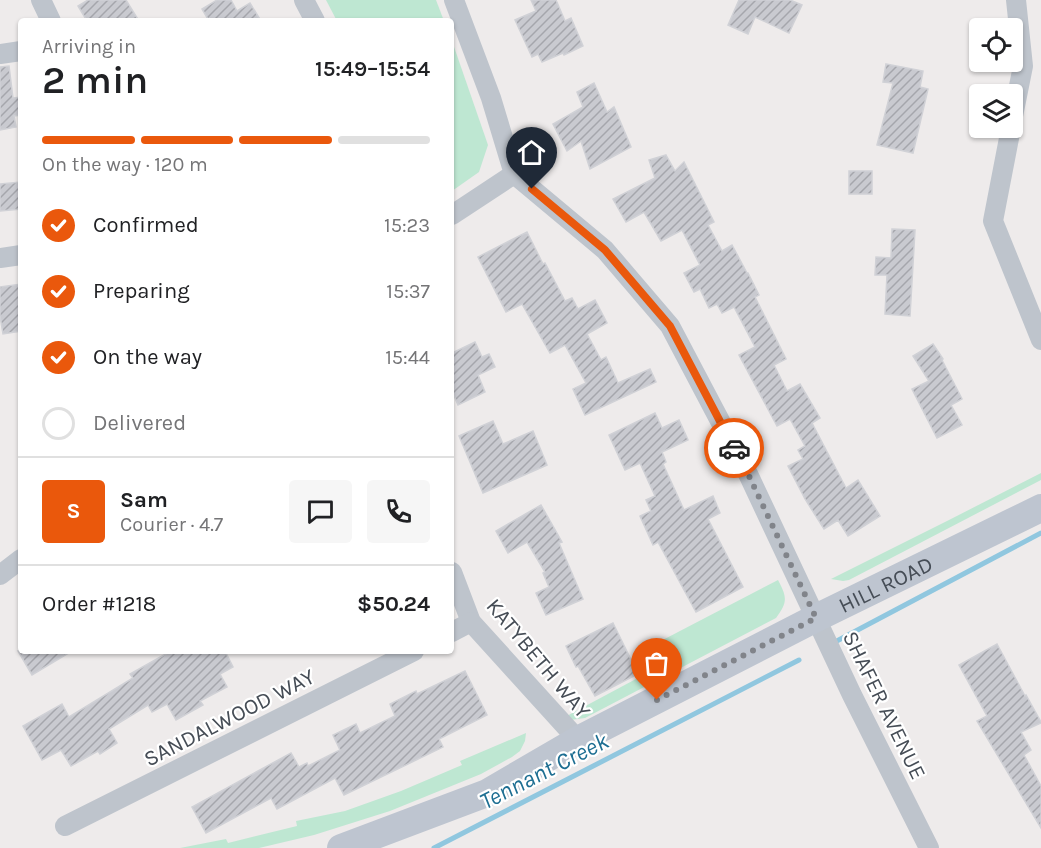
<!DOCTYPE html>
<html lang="en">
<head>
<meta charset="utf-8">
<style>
	:root { --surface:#fff; --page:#f6f6f6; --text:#202124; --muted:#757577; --line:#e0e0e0; --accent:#ea580c }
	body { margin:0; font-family:Karla,sans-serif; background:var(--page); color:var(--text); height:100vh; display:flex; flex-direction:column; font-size:22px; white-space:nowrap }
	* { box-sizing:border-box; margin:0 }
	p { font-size:20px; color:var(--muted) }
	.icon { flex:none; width:33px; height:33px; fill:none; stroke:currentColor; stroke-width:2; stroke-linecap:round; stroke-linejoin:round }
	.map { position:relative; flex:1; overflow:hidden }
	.details { position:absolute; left:18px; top:18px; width:436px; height:636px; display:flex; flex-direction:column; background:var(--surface); border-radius:6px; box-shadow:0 2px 4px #0004 }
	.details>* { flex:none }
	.tools { position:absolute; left:969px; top:18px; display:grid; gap:12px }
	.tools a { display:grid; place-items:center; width:54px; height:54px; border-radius:6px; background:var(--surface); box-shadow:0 2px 4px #0004; font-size:30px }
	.pin { position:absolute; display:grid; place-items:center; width:51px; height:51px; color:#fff; margin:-62px -26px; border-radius:50% 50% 50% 0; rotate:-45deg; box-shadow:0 0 6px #0007 }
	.pin .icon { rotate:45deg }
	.courier { position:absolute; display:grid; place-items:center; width:60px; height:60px; margin:-30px; border:4px solid #ea580c; border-radius:50%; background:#fff; color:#222; box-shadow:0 2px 8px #0007 }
	.summary em { font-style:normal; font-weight:600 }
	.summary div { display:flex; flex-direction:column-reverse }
	.summary { display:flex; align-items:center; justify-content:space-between; height:102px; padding:0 24px }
	h1 { font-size:39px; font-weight:600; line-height:45px }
	.bar { display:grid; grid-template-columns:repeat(4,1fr); gap:9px 6px; align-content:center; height:72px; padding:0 24px }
	.bar i { height:8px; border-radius:4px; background:var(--line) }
	.bar .active { background:var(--accent) }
	.bar p { grid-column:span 4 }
	.line { display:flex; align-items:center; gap:15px; padding:0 24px; border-top:2px solid var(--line) }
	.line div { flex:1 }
	.round { display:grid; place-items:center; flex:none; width:63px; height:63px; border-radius:6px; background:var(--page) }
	ol { padding:0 24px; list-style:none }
	li { display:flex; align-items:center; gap:18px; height:66px }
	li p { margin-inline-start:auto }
	li .icon { padding:6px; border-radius:50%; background:var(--accent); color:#fff; stroke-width:4 }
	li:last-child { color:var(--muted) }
	li i { width:33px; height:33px; border:3px solid var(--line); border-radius:50% }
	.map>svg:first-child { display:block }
	.green { fill:#bee7d2 }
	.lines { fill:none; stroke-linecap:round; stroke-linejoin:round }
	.stream { stroke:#90c7df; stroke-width:5 }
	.building { fill:url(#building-hatch); stroke:#d0d1d6; stroke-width:1.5 }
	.street { stroke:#bec4cc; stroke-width:20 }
	.secondary { stroke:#bec5d0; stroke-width:28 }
	.done { stroke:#81848a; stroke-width:6; stroke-dasharray:0 10.8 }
	.route { stroke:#ea580c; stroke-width:8 }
	.labels { text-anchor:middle; stroke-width:4.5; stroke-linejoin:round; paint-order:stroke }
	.street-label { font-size:22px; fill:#464d56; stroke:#fff }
	.water-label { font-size:24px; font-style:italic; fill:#1d6e92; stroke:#fff }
</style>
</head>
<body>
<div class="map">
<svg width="1041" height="848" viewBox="0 0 1041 848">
	<defs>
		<pattern id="building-hatch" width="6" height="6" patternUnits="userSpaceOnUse" patternTransform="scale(1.5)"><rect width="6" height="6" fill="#c9cad0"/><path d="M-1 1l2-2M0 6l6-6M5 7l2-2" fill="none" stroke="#a5a6ac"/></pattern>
	</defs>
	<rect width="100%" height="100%" fill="#eeebeb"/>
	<g class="green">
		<path d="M326 0H436L444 21H337Z"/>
		<path d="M452 41 488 145 479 172 452 191Z"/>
		<path d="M1041 473V480L849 580 843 581 831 579 949 520Z"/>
		<path d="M778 580C787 597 788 602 776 618L585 718 570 720 563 718 664 664 655 644Z"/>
		<path d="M526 733 525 741 520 751 512 757 481 774 390 811 314 835 259 848H180L226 839 228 843 297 826 296 821 345 811 401 791 462 765 460 761Z"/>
	</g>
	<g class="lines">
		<g class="stream">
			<path d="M833 643 1041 533"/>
			<path d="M434 848 799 660"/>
		</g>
	</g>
	<g class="building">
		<path d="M88 0H126L139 21H87L78 6Z"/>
		<path d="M217 0H231L237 11 250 3 261 21H209L202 9Z"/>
		<path d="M531 0H556L565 21 571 18 583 46 564 55 563 53 542 62 538 54 532 57 515 20 536 11Z"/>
		<path d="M739 0H790L802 5 789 33 755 17 748 34 728 25Z"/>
		<path d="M886 64 923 71 920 87 928 89 913 153 877 145 893 83 883 82Z"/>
		<path d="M9 66 13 98 21 97V115L14 116 16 127 0 130V67Z"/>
		<path d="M594 83 607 112 614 107 631 147 590 169 581 141 567 151 553 124 583 107 577 92Z"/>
		<path d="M666 155 675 171 684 162 714 222 708 225 722 251 732 245 747 273H748L759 295 755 297 786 359 774 365 787 391 800 384 820 418 812 423 846 488 858 480 880 516 848 536 838 520 824 529 805 499 788 466 803 459 798 450 805 446 790 419 777 426 739 355 755 347 734 307 722 313 717 304 709 308 700 289 694 292 684 273 700 265 682 230 661 241 644 212 626 222 613 199 655 178 649 160Z"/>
		<rect x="849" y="171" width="23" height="23"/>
		<path d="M21 182V209L0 211V184Z"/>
		<path d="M892 229 915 230 910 316 885 314 887 275H875L876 257 891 258Z"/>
		<path d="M527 232 543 264 545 263 565 301 572 298 578 309 595 300 607 323 587 334 601 360 606 357 618 383 650 369 656 382 585 415 573 389 586 383 565 345 550 353 522 304 506 312 478 257Z"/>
		<path d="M21 284V331L3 334 0 316V287Z"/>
		<path d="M475 342 482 357 489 354 495 367 478 375 485 392 458 405 452 391V353Z"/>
		<path d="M933 344 943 359 942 360 962 399 951 405 962 425 937 438 912 389 929 381 913 356Z"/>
		<path d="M655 413 662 428 679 420 688 440 662 452 666 462 663 464 684 510 713 496 720 513 708 519 743 587 696 612 658 542 653 545 640 516 651 511 646 500 655 496 640 463 625 470 609 435Z"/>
		<path d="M493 421 503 444 533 431 547 465 483 493 459 436Z"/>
		<path d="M541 505 562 542 559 543 583 599 546 615 536 593 549 587 543 573 545 572 527 542 508 553 496 531Z"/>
		<path d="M613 623 638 674 595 696 578 666 576 667 566 646Z"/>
		<path d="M997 644 1025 696 1026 695 1041 722V723L1021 732 1031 750 1024 755 1041 786V828L977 721 987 716 959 665Z"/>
		<path d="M18 651H72L32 675Z"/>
		<path d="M171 651H225L233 667 220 674 227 687 200 701 203 705 176 720 167 704 152 712 148 705 109 729 117 743 100 754 98 751 71 766 61 750 42 760 23 726 62 704 69 717 133 678 130 674Z"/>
		<path d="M465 671 487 715 439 739 443 747 344 795 335 778 277 809 271 798 206 833 192 807 291 753 299 767 307 763 308 766 340 750 333 735 356 724 360 733 395 716 390 704 416 691 417 694Z"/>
	</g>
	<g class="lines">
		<g class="street">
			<path d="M41 0 51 21"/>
			<path d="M304 0 315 21"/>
			<path d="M0 54 21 51"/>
			<path d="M1012 121 1023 66 1016 0"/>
			<path d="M1011 128 993 221 1041 340"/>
			<path d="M514 174 605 250 670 326 749 476 852 695 929 848"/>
			<path d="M452 215 514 174 491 98 454 0"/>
			<path d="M0 258 21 255"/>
			<path d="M452 572 471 622 578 740"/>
			<path d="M0 575 21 559"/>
			<path d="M452 632 471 622"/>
			<path d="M65 826 414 651"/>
		</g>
		<path class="secondary" id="s1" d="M341 848 487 793 578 740 816 618 1041 508"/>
	</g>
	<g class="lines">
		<path class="done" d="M657 700 816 618 749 476 734 448"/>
		<path class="route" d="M532 189 605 250 670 326 734 448"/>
	</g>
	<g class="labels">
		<g class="street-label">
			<text dy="8" stroke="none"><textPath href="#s1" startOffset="606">HILL ROAD</textPath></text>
			<text transform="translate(539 658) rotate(50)" y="8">KATYBETH WAY</text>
			<text transform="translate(885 705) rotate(64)" y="8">SHAFER AVENUE</text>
			<text transform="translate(229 717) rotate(-27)" y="8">SANDALWOOD WAY</text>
		</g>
		<g class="water-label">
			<text transform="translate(544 771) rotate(-27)" y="8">Tennant Creek</text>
		</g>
	</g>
</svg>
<div class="tools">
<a><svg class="icon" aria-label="locate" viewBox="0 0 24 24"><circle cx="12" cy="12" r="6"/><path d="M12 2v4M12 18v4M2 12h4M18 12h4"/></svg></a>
<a><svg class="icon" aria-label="layers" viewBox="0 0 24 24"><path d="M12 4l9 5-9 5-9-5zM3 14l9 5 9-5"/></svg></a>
</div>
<div class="pin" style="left:657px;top:700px;background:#ea580c"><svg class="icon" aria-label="bag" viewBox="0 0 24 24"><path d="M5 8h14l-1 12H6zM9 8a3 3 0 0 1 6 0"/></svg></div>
<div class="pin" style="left:532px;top:189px;background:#1f2937"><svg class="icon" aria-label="home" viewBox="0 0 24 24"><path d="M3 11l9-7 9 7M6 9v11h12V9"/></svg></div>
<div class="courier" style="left:734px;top:448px"><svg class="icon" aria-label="car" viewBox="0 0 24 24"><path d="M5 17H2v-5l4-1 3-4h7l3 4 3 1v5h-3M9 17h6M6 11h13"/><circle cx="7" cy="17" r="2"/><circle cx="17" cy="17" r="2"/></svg></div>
<section class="details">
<div class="summary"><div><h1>2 min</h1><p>Arriving in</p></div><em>15:49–15:54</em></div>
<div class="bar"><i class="active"></i><i class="active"></i><i class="active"></i><i></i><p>On the way · 120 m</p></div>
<ol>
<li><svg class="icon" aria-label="check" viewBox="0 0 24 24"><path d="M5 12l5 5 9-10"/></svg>Confirmed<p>15:23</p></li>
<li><svg class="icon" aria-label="check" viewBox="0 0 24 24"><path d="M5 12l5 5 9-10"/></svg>Preparing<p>15:37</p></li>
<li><svg class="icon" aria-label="check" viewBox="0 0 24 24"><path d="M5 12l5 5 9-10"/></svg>On the way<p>15:44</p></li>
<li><i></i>Delivered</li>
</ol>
<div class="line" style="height:108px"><b class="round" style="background:var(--accent);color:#fff">S</b><div><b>Sam</b><p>Courier · 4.7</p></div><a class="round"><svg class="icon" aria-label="chat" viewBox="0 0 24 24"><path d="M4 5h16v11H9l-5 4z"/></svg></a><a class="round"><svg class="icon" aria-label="phone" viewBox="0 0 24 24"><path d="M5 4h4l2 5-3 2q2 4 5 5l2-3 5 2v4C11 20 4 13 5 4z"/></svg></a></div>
<div class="line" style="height:78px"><div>Order #1218</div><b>$50.24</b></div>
</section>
</div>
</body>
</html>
